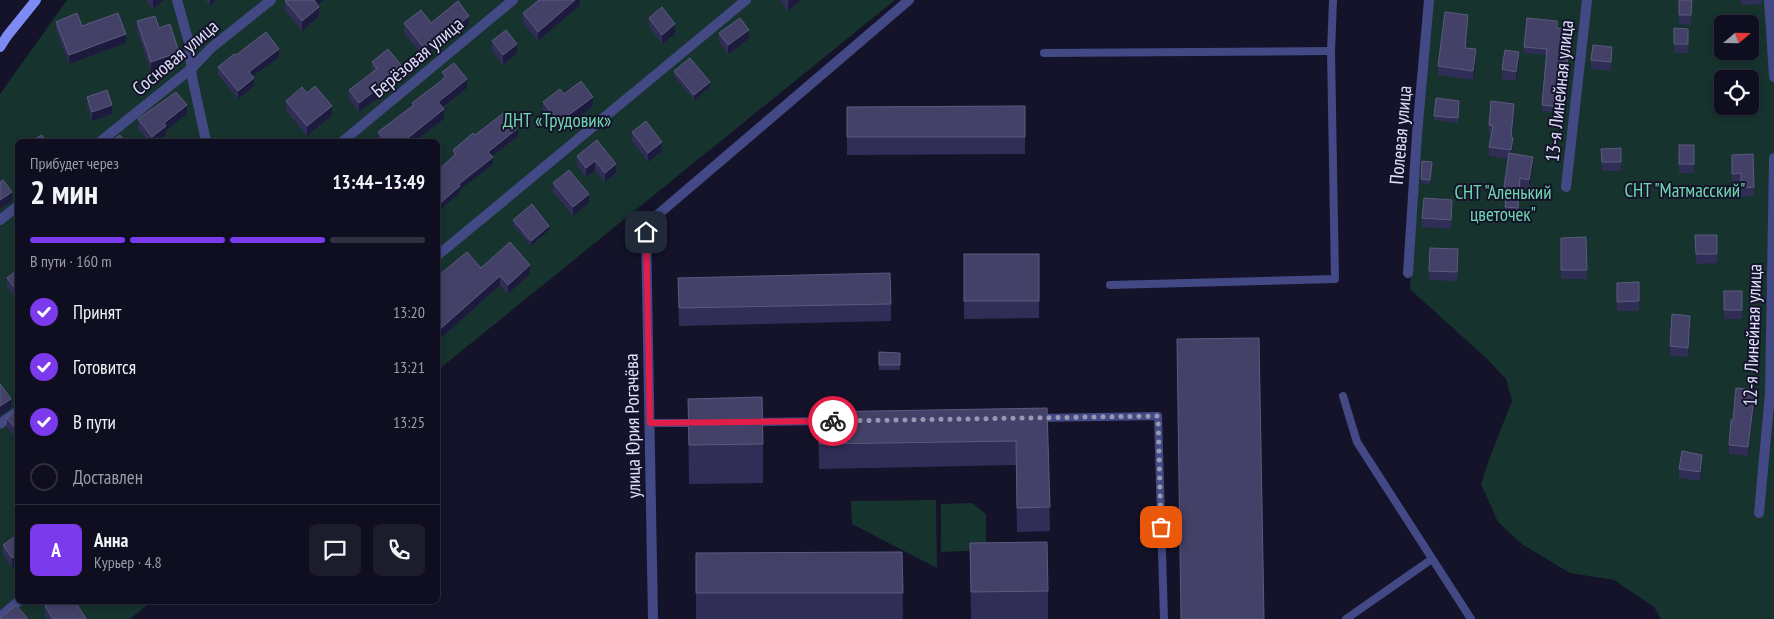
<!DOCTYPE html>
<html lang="ru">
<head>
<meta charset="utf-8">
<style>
	:root { --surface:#0f0e20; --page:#1d1c2d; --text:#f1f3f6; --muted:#9b9ca5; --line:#2f2e3e; --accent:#7c3aed }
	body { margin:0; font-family:"PT Sans Narrow",sans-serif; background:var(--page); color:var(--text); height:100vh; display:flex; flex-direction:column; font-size:19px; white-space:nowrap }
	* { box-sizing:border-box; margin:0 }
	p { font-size:16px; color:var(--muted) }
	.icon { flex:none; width:28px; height:28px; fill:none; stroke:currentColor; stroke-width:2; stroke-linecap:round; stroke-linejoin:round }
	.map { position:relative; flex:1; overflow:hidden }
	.details { position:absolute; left:15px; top:139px; width:425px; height:465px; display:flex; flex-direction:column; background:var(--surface); border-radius:8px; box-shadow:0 2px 8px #0003,0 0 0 1px var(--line) }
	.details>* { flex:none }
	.needle { width:32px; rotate:70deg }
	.controls { position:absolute; left:1714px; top:15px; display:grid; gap:10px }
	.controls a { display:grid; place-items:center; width:45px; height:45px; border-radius:8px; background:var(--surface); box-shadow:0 2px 8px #0003,0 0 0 1px var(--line); font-size:25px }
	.pin { position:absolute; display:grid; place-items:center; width:42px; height:42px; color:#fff; margin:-21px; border-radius:10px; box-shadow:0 2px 8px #0006 }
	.courier { position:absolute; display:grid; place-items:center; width:50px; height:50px; margin:-25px; border:4px solid #e11d48; border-radius:50%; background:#fff; color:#222; box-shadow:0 1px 6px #0007 }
	.summary em { font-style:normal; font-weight:700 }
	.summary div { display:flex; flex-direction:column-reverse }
	.summary { display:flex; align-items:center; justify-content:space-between; height:85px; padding:0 15px }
	h1 { font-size:32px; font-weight:700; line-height:38px }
	.bar { display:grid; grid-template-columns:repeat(4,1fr); gap:8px 5px; align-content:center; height:60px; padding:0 15px }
	.bar i { height:6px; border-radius:4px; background:var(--line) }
	.bar .current { background:var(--accent) }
	.bar p { grid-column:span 4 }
	.line { display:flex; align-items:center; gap:12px; padding:0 15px; border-top:1px solid var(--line) }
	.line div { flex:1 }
	.round { display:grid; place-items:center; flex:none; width:52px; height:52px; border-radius:8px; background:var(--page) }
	ol { padding:0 15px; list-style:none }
	li { display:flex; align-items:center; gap:15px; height:55px }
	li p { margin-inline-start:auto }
	li .icon { padding:5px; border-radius:50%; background:var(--accent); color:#fff; stroke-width:4 }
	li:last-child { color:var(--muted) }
	li i { width:28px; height:28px; border:2px solid var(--line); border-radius:50% }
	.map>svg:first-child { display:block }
	.green { fill:#17332e; fill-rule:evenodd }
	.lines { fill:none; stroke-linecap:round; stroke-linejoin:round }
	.service { stroke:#424985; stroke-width:8 }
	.minor { stroke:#424985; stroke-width:10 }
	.secondary { stroke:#7e8bf4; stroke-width:10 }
	.wall { fill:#302e56 }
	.shaded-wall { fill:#1d1b3d }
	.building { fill:#434167; stroke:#5b5a7f }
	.done { stroke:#9898b2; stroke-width:5; stroke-dasharray:0 9 }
	.route { stroke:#e11d48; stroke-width:6 }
	.labels { text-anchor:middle; stroke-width:4; stroke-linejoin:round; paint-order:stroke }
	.street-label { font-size:19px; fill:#dfe0fc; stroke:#14132a }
	.park-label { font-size:19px; fill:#6fd8af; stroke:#14132a }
</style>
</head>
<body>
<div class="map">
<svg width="1774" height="619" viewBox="0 0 1774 619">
	<rect width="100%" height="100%" fill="#14132a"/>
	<g class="green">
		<path d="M67 0H895L438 370V141H18V601H152L130 619H0V94Z"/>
		<path d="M1428 0H1774V619H1661L1654 607 1614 580 1570 573 1523 545 1498 522 1481 484 1490 457 1512 401 1506 379 1487 359 1410 289ZM1722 24H1750V51H1722ZM1722 79H1750V106H1722Z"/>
		<path d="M936 500 937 568 852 524 851 501Z"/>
		<path d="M972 503 986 514V550L941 552V504Z"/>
	</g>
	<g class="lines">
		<g class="service">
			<path d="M1044 53 1331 51"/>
			<path d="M1110 285 1335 279 1331 51 1333 0"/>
			<path d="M1343 396 1357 442 1471 619"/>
			<path d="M1038 418 1158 416 1164 619"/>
			<path d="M753 422 826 421"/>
			<path d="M650 423H697"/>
			<path d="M1346 619 1432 559"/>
		</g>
		<g class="minor">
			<path d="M177 0 189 43 192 77 206 141"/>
			<path d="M1769 0 1774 77"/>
			<path d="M101 141 192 68 211 48 271 0"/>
			<path d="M343 141 513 0"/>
			<path d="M1566 187 1587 0"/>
			<path d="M0 220 18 206"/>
			<path d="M438 255 746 0"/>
			<path d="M1408 273 1417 134 1429 0"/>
			<path d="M0 424 18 411"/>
			<path d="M1759 513 1770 393 1774 158"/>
			<path d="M0 617 19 601"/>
			<path d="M653 619 646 232 655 217 909 0"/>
		</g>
		<path class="secondary" d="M0 47 7 36 36 0"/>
	</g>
	<g class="wall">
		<path d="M146 0H164L153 9Z"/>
		<path d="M205 0H216L210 5Z"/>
		<path d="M286 0H324L318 5 319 16 302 31 285 10V1Z"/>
		<path d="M580 0V5L538 41 523 23V13L544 1Z"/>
		<path d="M780 0H801L788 11Z"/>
		<path d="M1679 0H1692L1691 25 1679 24Z"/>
		<path d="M1741 0H1762V4L1741 5Z"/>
		<path d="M458 1 469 25 458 35 455 31 424 57 404 33V23H431Z"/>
		<path d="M649 18 675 34 662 44 649 27Z"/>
		<path d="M137 21 159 28 179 61 151 71 137 31Z"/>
		<path d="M56 22 82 26 126 43 69 64 56 31Z"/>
		<path d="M1468 24 1466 48 1476 59 1473 80 1438 75V66Z"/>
		<path d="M1557 28 1571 35 1567 63 1569 70 1566 94 1563 93 1561 113 1542 111 1546 55 1524 53V47Z"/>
		<path d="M1674 28 1688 29V53H1674Z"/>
		<path d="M719 33 749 39 728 54 719 42Z"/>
		<path d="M492 41 517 53 503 65 492 51Z"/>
		<path d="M236 55 279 57 253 76 254 86 238 99 218 74V67Z"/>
		<path d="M1612 56 1611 71 1591 69V60Z"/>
		<path d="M372 62 401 74 381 90V96L359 112 349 100V90L373 73 372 71Z"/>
		<path d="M1519 62 1516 81 1502 79V69Z"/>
		<path d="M674 71 710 87 694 100 674 76Z"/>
		<path d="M442 72 467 88 443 108 444 119 415 141H378V132L412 105V103L442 80Z"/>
		<path d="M307 93 332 115 307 136 286 110V101Z"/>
		<path d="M564 94 593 106 559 131 543 111V102Z"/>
		<path d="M87 97 112 114 92 121 87 106Z"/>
		<path d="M1025 106V154L847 155V107Z"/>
		<path d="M1459 106 1458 123 1434 120V116Z"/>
		<path d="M1514 113 1512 138 1513 147 1512 154 1533 166 1529 189 1520 188 1518 218 1505 217 1506 197H1504V187L1508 159 1489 156V147L1491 135 1489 134V125Z"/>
		<path d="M187 114 166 131V135L158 141H148L138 128V119Z"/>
		<path d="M632 132 662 151 648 162 632 141Z"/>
		<path d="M475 135 518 136 492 156 493 164 460 190V193L438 212V170L453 157V150Z"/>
		<rect x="1679" y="145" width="15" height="28"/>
		<path d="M1601 149 1621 162V171H1602Z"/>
		<path d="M1753 154 1754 196 1741 197V183H1732V155Z"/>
		<path d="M577 156 616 164V173L605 182 595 170 586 177 577 166Z"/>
		<path d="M1422 161 1432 167 1430 185 1421 183Z"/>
		<path d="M553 183 589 203 573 216 553 192Z"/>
		<path d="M1452 209 1451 229 1422 227V218Z"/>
		<path d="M513 220 549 230 531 246 513 225Z"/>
		<path d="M1695 235H1717V263L1696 264Z"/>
		<path d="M1586 237 1587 279H1561V238Z"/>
		<path d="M1430 248 1458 249 1457 281 1429 280Z"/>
		<path d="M964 254H1039V318L964 319Z"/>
		<path d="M481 268 530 274 508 294 500 285 440 339 438 336V276Z"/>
		<path d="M18 269V302L7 287V278Z"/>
		<path d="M678 278 891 304V321L679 326Z"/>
		<path d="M1639 282V311H1617V283Z"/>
		<rect x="1724" y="291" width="18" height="28"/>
		<path d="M1690 325 1688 357 1670 356V346Z"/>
		<path d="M879 352 900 353V370H879Z"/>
		<path d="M688 399 763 444V483L689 484Z"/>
		<path d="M1755 399 1748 456 1729 454V445L1733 420Z"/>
		<path d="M1047 408 1050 531 1017 532 1016 465 819 469 818 412Z"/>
		<path d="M18 409V441L7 427V418Z"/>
		<path d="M1702 464 1700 481 1679 478V469Z"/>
		<path d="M18 535V564L12 568 3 554V545Z"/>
		<path d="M970 543 1048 591V619H971Z"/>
		<path d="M902 552 903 619H696V553Z"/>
		<path d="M45 606 86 619H47L45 616Z"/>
	</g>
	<g class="shaded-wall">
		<path d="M153 0H164L153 9Z"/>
		<path d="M210 0H216L210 5Z"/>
		<path d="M313 0H324L313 9Z"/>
		<path d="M575 0H580V5L538 41V32Z"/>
		<path d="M790 0H801L788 11V1Z"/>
		<path d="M319 7V16L302 31V21Z"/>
		<path d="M1468 15V24L1465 57V48Z"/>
		<path d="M469 16V25L458 35V25Z"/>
		<path d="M455 22V31L424 57V48Z"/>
		<path d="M675 24V34L662 44V35Z"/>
		<path d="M1571 29V35L1567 69V63Z"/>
		<path d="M749 30V39L728 54V45Z"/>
		<path d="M126 34V43L69 64V55Z"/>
		<path d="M517 44V53L503 65V55Z"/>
		<path d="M1612 47V56L1611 71V62Z"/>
		<path d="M279 49V57L249 79V72Z"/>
		<path d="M1476 49V59L1473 80V71Z"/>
		<path d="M179 52V61L151 71V62Z"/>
		<path d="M1519 52V62L1516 81V72Z"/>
		<path d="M1569 64V70L1566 94V88Z"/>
		<path d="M401 65V74L381 90V96L359 112V103L379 83Z"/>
		<path d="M254 78V86L238 99V91Z"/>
		<path d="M467 79V88L438 111V102Z"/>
		<path d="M710 82V87L694 100V95Z"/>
		<path d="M593 97V106L559 131V122Z"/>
		<path d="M1514 104V113L1511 147V137Z"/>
		<path d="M112 105V114L92 121V112Z"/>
		<path d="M187 105V114L166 131V135L158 141H152V137L164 123Z"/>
		<path d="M332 106V115L307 136V126Z"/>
		<path d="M444 109V119L415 141H404Z"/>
		<path d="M518 128V136L488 159V152Z"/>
		<path d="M1513 138V147L1511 160V150Z"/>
		<path d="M662 142V151L648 162V153Z"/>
		<path d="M493 157V164L460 190V193L438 212V205L459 184Z"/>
		<path d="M1533 157V166L1529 189V180Z"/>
		<path d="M595 161V170L586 177V168Z"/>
		<path d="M616 164V173L605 182V173Z"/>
		<path d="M12 192V201L0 209V200Z"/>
		<path d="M589 194V203L573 216V207Z"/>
		<path d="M549 226V230L531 246V241Z"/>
		<path d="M530 265V274L508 294V285Z"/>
		<path d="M500 276V285L440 339V329Z"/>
		<path d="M1690 316V325L1688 357V348Z"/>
		<path d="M1755 390V399L1748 456V447Z"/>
		<path d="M11 399V408L0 416V406Z"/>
		<path d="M1702 455V464L1700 481V472Z"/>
		<path d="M18 555V564L12 568V558Z"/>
	</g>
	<g class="building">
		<path d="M286 0H314L319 7 302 21 285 1Z"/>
		<path d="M539 0H543L544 1 545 0H575L538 32 523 13Z"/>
		<path d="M1679 0H1692L1691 15H1679Z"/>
		<path d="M458 1 469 16 458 25 455 22 424 48 404 23 421 10 431 23Z"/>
		<path d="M662 7 675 24 662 35 649 18Z"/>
		<path d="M1445 12 1468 15 1465 48 1476 49 1473 71 1438 66Z"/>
		<path d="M77 13 82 26 118 13 126 34 69 55 56 22Z"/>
		<path d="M155 16 159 28 170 24 179 52 151 62 137 21Z"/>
		<path d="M740 18 749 30 728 45 719 33Z"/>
		<path d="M1527 18 1557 21V28L1571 29 1567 63 1569 64 1566 88 1563 87 1561 107 1542 105 1547 49 1524 47Z"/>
		<path d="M1674 28 1688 29V44H1674Z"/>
		<path d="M506 30 517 44 503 55 492 41Z"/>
		<path d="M266 32 279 49 249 72 254 78 238 91 218 67 234 54 236 55Z"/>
		<path d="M1593 45 1612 47 1611 62 1591 60Z"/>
		<path d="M388 49 401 65 379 83 381 86 359 103 349 90 377 69 372 62Z"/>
		<path d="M1505 50 1519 52 1516 72 1502 69Z"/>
		<path d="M690 58 710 82 694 95 674 71Z"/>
		<path d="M454 63 467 79 438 102 444 109 404 141H385L378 132 414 105 412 103 446 77 442 72Z"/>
		<path d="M581 81 593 97 559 122 543 102 560 89 564 94Z"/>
		<path d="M315 86 332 106 307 126 286 101 302 87 307 93Z"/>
		<path d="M107 90 112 105 92 112 87 97Z"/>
		<path d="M176 92 187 105 164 123 166 126 152 137 138 119Z"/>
		<path d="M1436 98 1459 101 1458 118 1434 116Z"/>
		<path d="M1491 101 1514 104 1511 137 1513 138 1511 150 1489 147 1493 126 1489 125Z"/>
		<path d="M1025 106V137H847V107Z"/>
		<path d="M505 112 518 128 488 152 493 157 459 184 460 186 438 205V170L456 154 453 150 473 133 475 135Z"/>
		<path d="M646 121 662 142 648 153 632 132Z"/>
		<path d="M42 135 46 141H32Z"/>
		<path d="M120 135 124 141H111Z"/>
		<path d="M597 140 616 164 605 173 595 161 586 168 577 156Z"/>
		<rect x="1679" y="145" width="15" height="19"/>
		<path d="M1621 148V162H1602L1601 149Z"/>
		<path d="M1509 153 1533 157 1529 180 1520 178 1518 208 1505 207 1507 188 1504 187Z"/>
		<path d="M1753 154 1754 187 1741 188V173L1732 174V155Z"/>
		<path d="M1422 161 1432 162 1430 180 1421 179Z"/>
		<path d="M569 170 589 194 573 207 553 183Z"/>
		<path d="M3 180 12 192 0 200V182Z"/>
		<path d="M1424 198 1452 200 1451 220 1422 218Z"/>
		<path d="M532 204 549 226 531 241 513 220Z"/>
		<path d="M1695 235H1717V254H1696Z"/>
		<path d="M1586 237 1587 270H1561V238Z"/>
		<path d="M510 242 530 265 508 285 500 276 440 329 438 327V276L467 252 481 268Z"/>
		<path d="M1430 248 1458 249 1457 272 1429 271Z"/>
		<rect x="964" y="254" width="75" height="47"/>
		<path d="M18 269V292L7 278Z"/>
		<path d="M890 273 891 304 679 308 678 278Z"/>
		<path d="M1639 282V301L1617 302V283Z"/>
		<rect x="1724" y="291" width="18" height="19"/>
		<path d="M1672 314 1690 316 1688 348 1670 346Z"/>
		<path d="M1259 338 1264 619H1181L1177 339Z"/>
		<path d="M879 352 900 353V365H879Z"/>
		<path d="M0 384 11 399 0 406Z"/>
		<path d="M1736 388 1755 390 1748 447 1729 445 1731 420H1733Z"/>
		<path d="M762 397 763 444 689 445 688 399Z"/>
		<path d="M1047 408 1050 507 1017 508 1016 441 819 444 818 412Z"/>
		<path d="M18 409V432L7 418Z"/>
		<path d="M1682 451 1702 455 1700 472 1679 469Z"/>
		<path d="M17 535H18V555L12 558 3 545Z"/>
		<path d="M1047 542 1048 591 971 592 970 543Z"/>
		<path d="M902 552 903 593H696V553Z"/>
		<path d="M54 601H75L86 619H53L45 606Z"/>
		<path d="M16 605 28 619H0V618Z"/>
	</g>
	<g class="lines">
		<path class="done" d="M833 421 1158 416 1161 527"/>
		<path class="route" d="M646 232 650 423 833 421"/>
	</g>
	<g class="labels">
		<g class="street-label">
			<text transform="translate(175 57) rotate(-40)" y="7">Сосновая улица</text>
			<text transform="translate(417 57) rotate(-40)" y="7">Берёзовая улица</text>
			<text transform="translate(1559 91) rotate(-84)" y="7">13-я Линейная улица</text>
			<text transform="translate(1400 135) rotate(-85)" y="7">Полевая улица</text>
			<text transform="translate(1752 335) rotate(-88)" y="7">12-я Линейная улица</text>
			<text transform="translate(632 426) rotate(-91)" y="7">улица Юрия Рогачёва</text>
		</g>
		<g class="park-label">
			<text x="557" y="127">ДНТ «Трудовик»</text>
			<text x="1685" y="197">СНТ "Матмасский"</text>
			<text x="1503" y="199">СНТ "Аленький<tspan x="1503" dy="22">цветочек"</tspan></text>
		</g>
	</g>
</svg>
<div class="controls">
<a><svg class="needle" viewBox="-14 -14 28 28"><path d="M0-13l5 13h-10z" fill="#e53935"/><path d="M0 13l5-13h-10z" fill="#9b9ca5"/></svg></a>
<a><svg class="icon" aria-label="locate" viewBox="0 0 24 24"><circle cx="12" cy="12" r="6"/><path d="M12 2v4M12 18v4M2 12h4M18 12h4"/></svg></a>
</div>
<div class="pin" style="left:1161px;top:527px;background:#ea580c"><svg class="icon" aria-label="bag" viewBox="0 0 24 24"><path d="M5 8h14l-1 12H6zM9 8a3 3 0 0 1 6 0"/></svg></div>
<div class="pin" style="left:646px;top:232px;background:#1f2937"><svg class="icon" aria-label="home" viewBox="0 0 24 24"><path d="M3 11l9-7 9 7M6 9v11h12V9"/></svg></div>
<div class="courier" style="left:833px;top:421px"><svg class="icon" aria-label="bike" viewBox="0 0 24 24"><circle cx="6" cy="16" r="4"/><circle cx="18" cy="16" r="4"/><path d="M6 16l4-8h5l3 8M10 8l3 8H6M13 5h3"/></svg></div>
<section class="details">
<div class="summary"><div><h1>2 мин</h1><p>Прибудет через</p></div><em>13:44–13:49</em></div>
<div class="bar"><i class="current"></i><i class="current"></i><i class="current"></i><i></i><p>В пути · 160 m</p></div>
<ol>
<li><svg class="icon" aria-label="check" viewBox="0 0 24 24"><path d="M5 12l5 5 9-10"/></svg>Принят<p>13:20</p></li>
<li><svg class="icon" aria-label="check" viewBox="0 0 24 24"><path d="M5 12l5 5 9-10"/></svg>Готовится<p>13:21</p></li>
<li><svg class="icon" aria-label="check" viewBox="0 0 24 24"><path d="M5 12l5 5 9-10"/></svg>В пути<p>13:25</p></li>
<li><i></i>Доставлен</li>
</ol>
<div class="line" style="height:90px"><b class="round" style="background:var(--accent);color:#fff">А</b><div><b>Анна</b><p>Курьер · 4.8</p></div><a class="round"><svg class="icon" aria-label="chat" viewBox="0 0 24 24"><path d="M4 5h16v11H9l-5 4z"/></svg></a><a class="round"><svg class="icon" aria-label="phone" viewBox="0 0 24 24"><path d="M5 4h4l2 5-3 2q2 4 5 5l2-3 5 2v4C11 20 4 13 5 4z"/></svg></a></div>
</section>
</div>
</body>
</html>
